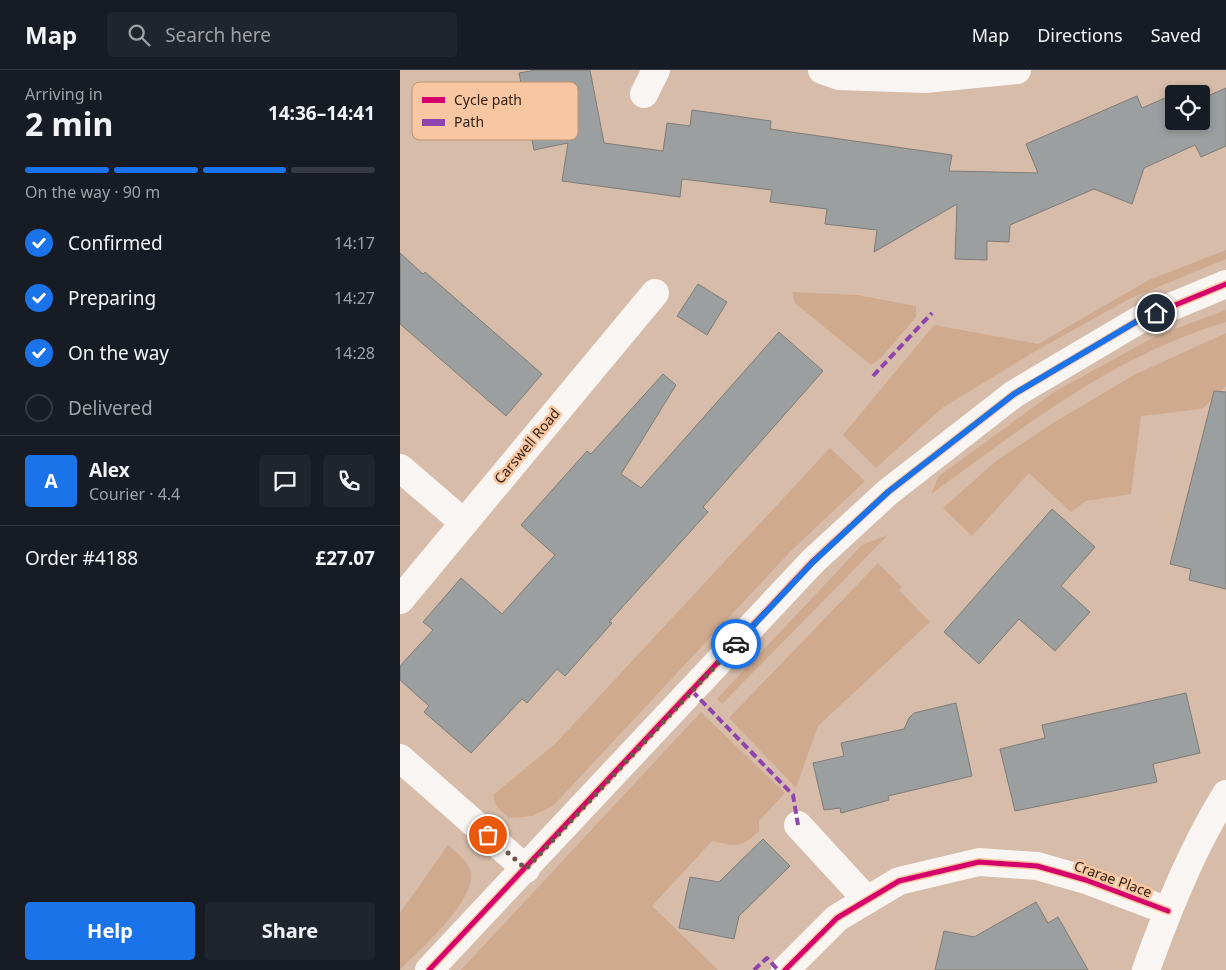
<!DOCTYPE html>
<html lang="en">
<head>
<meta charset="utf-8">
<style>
	:root { --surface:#171b24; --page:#20242c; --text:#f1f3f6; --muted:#9ea1a6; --line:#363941; --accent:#1a73e8 }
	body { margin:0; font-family:"Noto Sans",sans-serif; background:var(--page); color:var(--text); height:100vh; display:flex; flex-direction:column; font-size:19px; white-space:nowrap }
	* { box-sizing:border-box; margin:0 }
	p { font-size:16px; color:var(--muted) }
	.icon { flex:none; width:28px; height:28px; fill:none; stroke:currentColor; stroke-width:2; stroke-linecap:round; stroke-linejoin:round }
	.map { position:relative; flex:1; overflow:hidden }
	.side { display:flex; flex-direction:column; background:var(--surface); width:400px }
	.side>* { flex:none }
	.controls { position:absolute; left:765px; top:15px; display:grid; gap:10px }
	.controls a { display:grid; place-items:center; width:45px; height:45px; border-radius:5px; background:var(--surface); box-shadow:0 2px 8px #0003; font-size:25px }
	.pin { position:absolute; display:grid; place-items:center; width:42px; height:42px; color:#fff; margin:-21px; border:2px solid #fff; border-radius:50%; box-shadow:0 1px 5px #0007 }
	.courier { position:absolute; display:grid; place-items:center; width:50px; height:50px; margin:-25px; border:4px solid #1a73e8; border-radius:50%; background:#fff; color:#222; box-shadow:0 1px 6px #0007 }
	.headline em { font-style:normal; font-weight:700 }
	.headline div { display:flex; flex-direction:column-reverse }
	.headline { display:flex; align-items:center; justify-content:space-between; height:85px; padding:0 25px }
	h1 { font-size:32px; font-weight:700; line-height:38px }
	.bar { display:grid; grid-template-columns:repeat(4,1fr); gap:8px 5px; align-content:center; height:60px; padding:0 25px }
	.bar i { height:6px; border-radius:4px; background:var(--line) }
	.bar .selected { background:var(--accent) }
	.bar p { grid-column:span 4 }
	.line { display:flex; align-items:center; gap:12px; padding:0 25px; border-top:1px solid var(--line) }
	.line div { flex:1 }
	.round { display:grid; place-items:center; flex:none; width:52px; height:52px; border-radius:5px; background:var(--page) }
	ol { padding:0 25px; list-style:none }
	li { display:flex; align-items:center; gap:15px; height:55px }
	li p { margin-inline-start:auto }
	li .icon { padding:5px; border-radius:50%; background:var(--accent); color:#fff; stroke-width:4 }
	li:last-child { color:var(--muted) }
	li i { width:28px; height:28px; border:2px solid var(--line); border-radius:50% }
	.cta { display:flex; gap:10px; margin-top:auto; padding:10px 25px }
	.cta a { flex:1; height:58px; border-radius:5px; background:var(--accent); color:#fff; font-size:20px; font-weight:700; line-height:58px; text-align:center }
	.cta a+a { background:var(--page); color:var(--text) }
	header { display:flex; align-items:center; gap:30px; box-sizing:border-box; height:70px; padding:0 25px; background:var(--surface); border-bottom:1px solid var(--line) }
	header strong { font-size:24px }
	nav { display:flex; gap:28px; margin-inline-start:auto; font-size:18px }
	.search { width:350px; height:45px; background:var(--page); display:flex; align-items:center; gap:12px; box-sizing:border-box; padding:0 18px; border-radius:5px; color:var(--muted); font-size:19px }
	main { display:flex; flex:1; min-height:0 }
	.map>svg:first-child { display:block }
	.green { fill:#cfaa8f }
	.building { fill:#9b9f9f; stroke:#7e7c79 }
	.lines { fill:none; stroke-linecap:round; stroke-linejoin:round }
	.street { stroke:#f9f5f2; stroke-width:28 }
	.secondary { stroke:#f9f5f2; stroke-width:28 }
	.quiet { stroke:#8e44ad; stroke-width:4; stroke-dasharray:8 4; stroke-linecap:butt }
	.cycleway-casing { stroke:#f8c6a1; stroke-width:8 }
	.cycleway { stroke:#d6006c; stroke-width:5 }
	.done { stroke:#6d5748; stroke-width:5; stroke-dasharray:0 9 }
	.route { stroke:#1a73e8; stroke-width:6 }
	.labels { text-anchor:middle; stroke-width:5; stroke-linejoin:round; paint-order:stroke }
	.street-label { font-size:14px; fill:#342113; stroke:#f8c6a1 }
	.key { fill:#f8c6a1; stroke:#bd9476; stroke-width:1 }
	.key-label { font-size:14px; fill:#342113 }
</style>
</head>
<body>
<header>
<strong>Map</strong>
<div class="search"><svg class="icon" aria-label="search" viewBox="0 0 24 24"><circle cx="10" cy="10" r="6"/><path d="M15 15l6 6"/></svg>Search here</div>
<nav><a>Map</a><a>Directions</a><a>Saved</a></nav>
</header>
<main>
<section class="side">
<div class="headline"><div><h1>2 min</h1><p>Arriving in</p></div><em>14:36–14:41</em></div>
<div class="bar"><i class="selected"></i><i class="selected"></i><i class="selected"></i><i></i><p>On the way · 90 m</p></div>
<ol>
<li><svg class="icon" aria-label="check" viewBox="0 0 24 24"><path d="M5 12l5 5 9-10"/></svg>Confirmed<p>14:17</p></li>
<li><svg class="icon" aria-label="check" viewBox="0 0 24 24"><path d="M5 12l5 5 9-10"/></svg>Preparing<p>14:27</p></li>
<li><svg class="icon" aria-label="check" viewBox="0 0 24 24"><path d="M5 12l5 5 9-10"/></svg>On the way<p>14:28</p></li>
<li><i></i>Delivered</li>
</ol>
<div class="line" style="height:90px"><b class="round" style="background:var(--accent);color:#fff">A</b><div><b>Alex</b><p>Courier · 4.4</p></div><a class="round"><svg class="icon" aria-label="chat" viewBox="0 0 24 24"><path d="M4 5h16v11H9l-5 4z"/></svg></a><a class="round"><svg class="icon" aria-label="phone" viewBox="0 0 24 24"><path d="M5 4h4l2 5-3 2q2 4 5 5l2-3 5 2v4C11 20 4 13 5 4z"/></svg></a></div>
<div class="line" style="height:65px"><div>Order #4188</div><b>£27.07</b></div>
<div class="cta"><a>Help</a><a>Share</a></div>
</section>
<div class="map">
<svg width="826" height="900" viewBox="0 0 826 900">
	<rect width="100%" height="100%" fill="#d7bca9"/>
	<g class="green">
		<path d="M826 180V189L729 229 639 279 542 338 476 398 443 365 534 255 638 274 749 210Z"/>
		<path d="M392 222 457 225 516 236V247L481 288 471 295 395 233Z"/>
		<path d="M826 240V252C715 285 623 357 531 424L539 406 654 322 756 266Z"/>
		<path d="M826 263V316L802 339 741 346 731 424 686 431 671 442 629 403 572 466 543 438 596 391 653 353 734 305Z"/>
		<path d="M430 378 465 411 389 483 153 736 132 746 109 748 97 737 93 725 155 674Z"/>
		<path d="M488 465 322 634 317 629 462 475Z"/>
		<path d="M478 493 502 517 499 520 530 552 418 656 396 718 329 648Z"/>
		<path d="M301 642 385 723 359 751V761C341 778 336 777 312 771L252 836 318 900H61Z"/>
		<path d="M48 775C57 783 70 792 71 805 72 835 20 879 0 900V843Z"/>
	</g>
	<g class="building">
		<path d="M136 0H190L204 73 263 81 267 53 290 56 292 40 371 51 370 59 552 85 549 101 638 103 626 74 737 26 742 38 774 24V51H801V29L826 18V76L801 87 795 75 744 98 732 134 694 119 610 155 609 172 587 171V190L555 189 557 134 474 182 477 160 425 154 427 139 370 132 372 120 282 109 280 127 162 111 168 73 134 80 119 3Z"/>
		<path d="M793 16 797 24H775Z"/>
		<path d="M0 183 23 204 25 202 142 304 106 346 0 254Z"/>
		<path d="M298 214 327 232 307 265 277 246Z"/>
		<path d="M379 262 423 301 303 437 308 442 209 552 212 553 165 606 157 599 127 633 122 629 71 683 24 642 29 636 0 610V596L33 560 23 552 61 508 102 544 155 485 121 455 187 381 191 384 263 304 276 315 221 404 241 418Z"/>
		<path d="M814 321 826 322V519L789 510 791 499 770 494Z"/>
		<path d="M652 439 695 477 661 516 690 542 655 581 619 549 579 594 544 562Z"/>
		<path d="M786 623 800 683 753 694 757 712 615 741 600 679 645 668 642 655Z"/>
		<path d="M556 633 572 706 488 726 489 730 441 743 440 738 424 740 413 693 444 686 441 673 504 659 509 648 514 643Z"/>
		<path d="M363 769 390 796 339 846 334 869 279 858 290 807 319 812Z"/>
		<path d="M636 832 648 853 658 847 688 900H535L544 861 574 867Z"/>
	</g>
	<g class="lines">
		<g class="street">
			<path d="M422 0 439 6 525 9 617 0"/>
			<path d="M244 24 256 0"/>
			<path d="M0 398 63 452"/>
			<path d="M0 530 255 223"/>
			<path d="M0 688 126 799"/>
			<path d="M398 755 467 830"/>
			<path d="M385 900 437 848 499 811 579 792 637 796 686 810 768 841"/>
			<path d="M746 900C768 839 792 779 826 724"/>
		</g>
		<path class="secondary" d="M29 900 413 491 488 422 614 324 739 250 826 214"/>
		<g class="quiet">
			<path d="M473 306 532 243"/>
			<path d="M292 621 393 725 398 755"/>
			<path d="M354 900 367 888 378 900"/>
		</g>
		<defs>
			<g id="cycleway">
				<path d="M29 900 413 491 488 422 614 324 739 250 826 214"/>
				<path d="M385 900 437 848 499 811 579 792 637 796 686 810 768 841"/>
			</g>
		</defs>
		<use href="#cycleway" class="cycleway-casing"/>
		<use href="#cycleway" class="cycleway"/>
	</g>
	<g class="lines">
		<path class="done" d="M88 765 126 799 336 574"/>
		<path class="route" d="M336 574 413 492 488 422 614 324 739 250 756 243"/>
	</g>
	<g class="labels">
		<g class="street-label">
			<text transform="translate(127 376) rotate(-50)" y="5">Carswell Road</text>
			<text transform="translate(713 809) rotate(20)" y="5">Crarae Place</text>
		</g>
	</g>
	<rect x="12" y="12" width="166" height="58" rx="8" class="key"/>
	<rect x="22" y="27" width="23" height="6" fill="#d6006c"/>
	<rect x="22" y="49" width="23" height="7" fill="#8e44ad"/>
	<g class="key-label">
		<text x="54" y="35">Cycle path</text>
		<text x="54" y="57">Path</text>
	</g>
</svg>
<div class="controls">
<a><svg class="icon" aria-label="locate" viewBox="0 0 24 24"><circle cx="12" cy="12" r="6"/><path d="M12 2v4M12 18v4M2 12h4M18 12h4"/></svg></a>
</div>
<div class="pin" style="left:88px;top:765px;background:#ea580c"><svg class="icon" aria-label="bag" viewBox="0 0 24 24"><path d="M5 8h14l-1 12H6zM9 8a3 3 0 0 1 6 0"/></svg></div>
<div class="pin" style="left:756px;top:243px;background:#1f2937"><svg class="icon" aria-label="home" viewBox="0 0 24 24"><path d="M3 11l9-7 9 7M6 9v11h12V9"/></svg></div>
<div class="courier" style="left:336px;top:574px"><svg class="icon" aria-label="car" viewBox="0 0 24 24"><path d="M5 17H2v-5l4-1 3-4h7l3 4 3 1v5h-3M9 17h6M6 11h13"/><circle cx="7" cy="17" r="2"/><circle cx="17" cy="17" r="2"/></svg></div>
</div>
</main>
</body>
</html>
